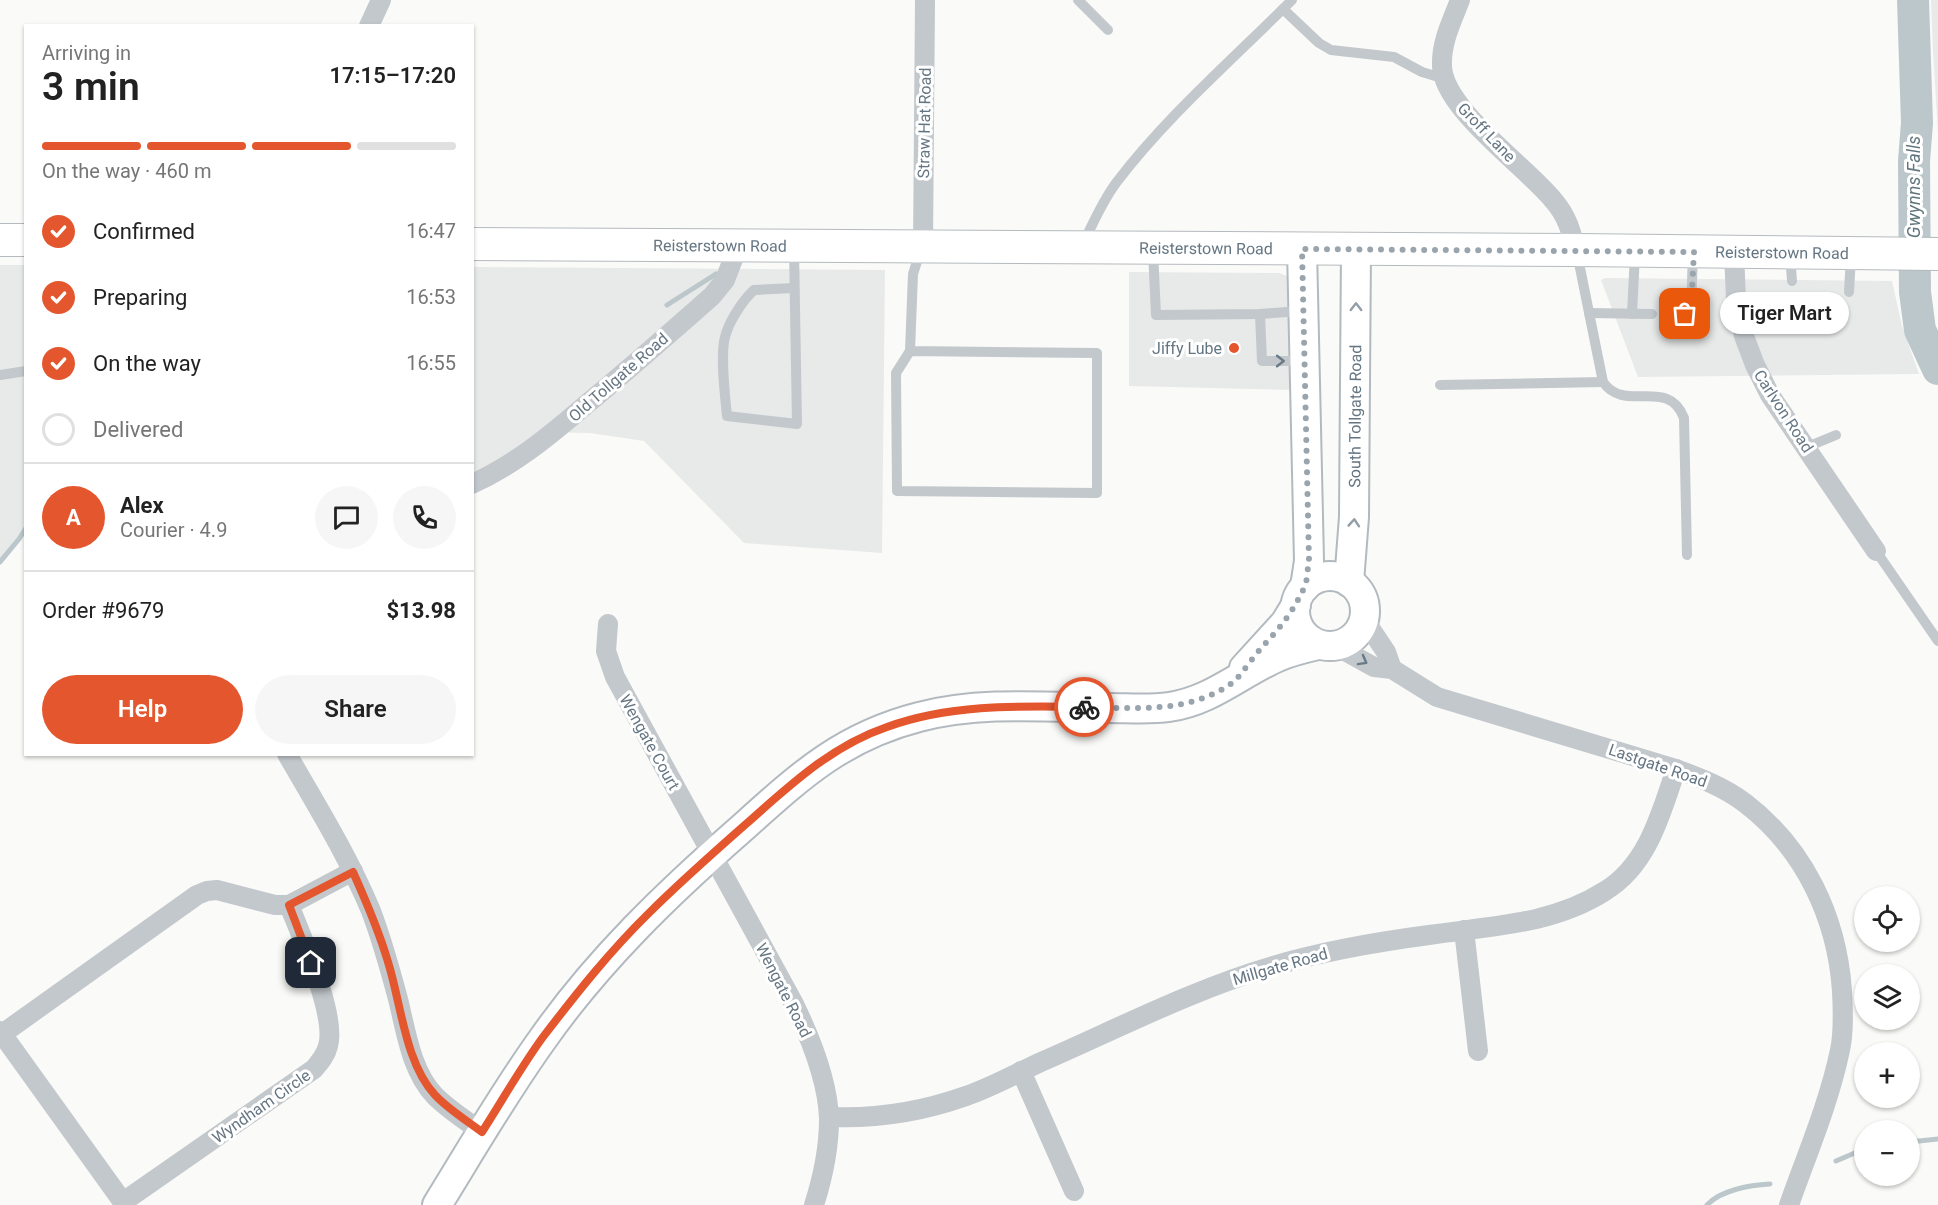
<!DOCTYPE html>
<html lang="en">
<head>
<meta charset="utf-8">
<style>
	:root { --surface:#fff; --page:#f6f6f6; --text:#222; --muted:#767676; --line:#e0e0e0; --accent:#e4572e }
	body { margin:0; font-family:Roboto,sans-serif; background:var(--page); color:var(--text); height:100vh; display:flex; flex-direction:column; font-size:22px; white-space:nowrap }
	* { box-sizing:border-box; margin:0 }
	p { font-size:20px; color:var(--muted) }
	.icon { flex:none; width:33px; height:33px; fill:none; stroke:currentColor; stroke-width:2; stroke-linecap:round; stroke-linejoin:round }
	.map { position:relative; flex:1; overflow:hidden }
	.details { position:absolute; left:24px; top:24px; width:450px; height:732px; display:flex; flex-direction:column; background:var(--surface); border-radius:0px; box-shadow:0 2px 4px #0004 }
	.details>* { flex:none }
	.buttons { position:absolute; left:1854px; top:886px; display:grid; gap:12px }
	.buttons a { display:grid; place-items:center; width:66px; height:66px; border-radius:50%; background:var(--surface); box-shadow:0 2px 4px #0004; font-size:30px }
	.pin { position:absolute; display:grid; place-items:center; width:51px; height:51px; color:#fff; margin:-26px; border-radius:12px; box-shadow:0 3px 9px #0006 }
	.courier { position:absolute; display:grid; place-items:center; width:60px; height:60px; margin:-30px; border:4px solid #e4572e; border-radius:50%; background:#fff; color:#222; box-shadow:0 2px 8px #0007 }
	.bubble { position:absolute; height:42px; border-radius:21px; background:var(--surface); box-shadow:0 2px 4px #0004; font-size:20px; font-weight:600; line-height:42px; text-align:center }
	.overview em { font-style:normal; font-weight:600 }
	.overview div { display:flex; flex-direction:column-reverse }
	.overview { display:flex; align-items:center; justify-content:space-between; height:102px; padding:0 18px }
	h1 { font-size:39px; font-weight:600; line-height:45px }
	.bar { display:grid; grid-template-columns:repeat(4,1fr); gap:9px 6px; align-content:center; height:72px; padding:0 18px }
	.bar i { height:8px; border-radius:4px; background:var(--line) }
	.bar .on { background:var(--accent) }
	.bar p { grid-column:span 4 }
	.line { display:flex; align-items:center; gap:15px; padding:0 18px; border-top:2px solid var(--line) }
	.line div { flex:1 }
	.round { display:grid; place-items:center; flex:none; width:63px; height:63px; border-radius:32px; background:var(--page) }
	ol { padding:0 18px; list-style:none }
	li { display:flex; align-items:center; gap:18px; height:66px }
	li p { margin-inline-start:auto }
	li .icon { padding:6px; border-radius:50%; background:var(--accent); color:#fff; stroke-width:4 }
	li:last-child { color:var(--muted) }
	li i { width:33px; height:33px; border:3px solid var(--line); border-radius:50% }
	.primary-button { display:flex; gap:12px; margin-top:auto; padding:12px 18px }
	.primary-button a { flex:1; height:69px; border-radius:36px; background:var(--accent); color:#fff; font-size:24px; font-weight:600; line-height:69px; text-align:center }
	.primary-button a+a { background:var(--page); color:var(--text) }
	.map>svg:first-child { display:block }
	.built { fill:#e8e9e9 }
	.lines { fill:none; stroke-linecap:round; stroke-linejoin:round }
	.stream { stroke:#bbc7cb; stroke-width:5 }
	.river { stroke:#bbc7cb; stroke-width:32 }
	.secondary-casing { stroke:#b3babf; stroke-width:32 }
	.primary-casing { stroke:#b5babe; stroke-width:34 }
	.lane { stroke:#c3c8cc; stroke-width:10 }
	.street { stroke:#c3c8cc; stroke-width:20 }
	.secondary { stroke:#fff; stroke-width:28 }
	.primary { stroke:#fff; stroke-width:32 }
	.oneway { stroke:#939fa8 }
	.oneway2 { stroke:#6a7a87 }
	.done { stroke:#99a4ac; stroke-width:6; stroke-dasharray:0 10.8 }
	.route { stroke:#e4572e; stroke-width:8 }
	.poi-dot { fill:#e4572e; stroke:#fff; stroke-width:2 }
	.labels { text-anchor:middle; stroke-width:6; stroke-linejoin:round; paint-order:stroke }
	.street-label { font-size:16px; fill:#657683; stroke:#fff }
	.poi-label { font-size:16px; fill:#657683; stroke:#fff; text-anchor:end }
	.water-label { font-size:18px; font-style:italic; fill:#60757c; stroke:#fff }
</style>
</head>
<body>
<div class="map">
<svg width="1938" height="1205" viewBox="0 0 1938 1205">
	<rect width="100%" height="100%" fill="#fafaf8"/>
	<g class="built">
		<path d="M1931 0H1938V134L1933 51Z"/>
		<path d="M0 265H25V528L19 539 0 562Z"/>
		<path d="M473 267 885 270 882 553 744 543 644 441 590 433 540 432 473 477Z"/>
		<path d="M1129 272 1279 273 1287 276 1291 283 1294 390 1129 386Z"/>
		<path d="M1605 278 1892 281 1902 326 1919 374 1638 377 1601 280Z"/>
	</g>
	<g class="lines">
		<g class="stream">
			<path d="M667 305 716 274"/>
			<path d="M0 562 19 539 26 528"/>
			<path d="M1910 1142 1938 1139"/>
			<path d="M1836 1161 1864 1149"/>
			<path d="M1707 1205C1721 1190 1750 1185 1770 1184"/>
		</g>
		<path class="river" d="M1913 0 1917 123 1914 161 1915 292 1920 330 1938 369"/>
		<defs>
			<g id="secondary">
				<path d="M1302 249 1309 561 1305 587"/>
				<circle cx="1330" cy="611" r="35"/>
				<path id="s1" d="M1349 582 1354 517 1356 249"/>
				<path d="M1244 668 1285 623 1296 605"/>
				<path d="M437 1205C471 1150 504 1093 542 1040 598 960 668 893 741 829 799 777 841 737 919 717 980 701 1045 707 1108 708 1128 708 1149 710 1169 707 1212 701 1242 672 1280 656 1292 651 1305 648 1318 645"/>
			</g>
			<g id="primary">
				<path d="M0 240H26"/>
				<path id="s2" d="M472 244 1576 250 1938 254"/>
			</g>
		</defs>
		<use href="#secondary" class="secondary-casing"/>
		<use href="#primary" class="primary-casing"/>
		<g class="lane">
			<path d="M1078 0 1108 30"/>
			<path d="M1283 9 1319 43 1331 50 1394 57 1422 72 1445 79"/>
			<path d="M1083 244C1093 223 1102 202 1116 183 1167 116 1232 60 1292 0"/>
			<path d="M794 249 797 424 727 416C725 395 720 356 725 337 729 321 743 300 754 290L794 288"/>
			<path d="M1153 251 1156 315 1260 314 1301 311"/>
			<path d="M1577 253 1603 382C1625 414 1668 376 1684 418L1687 555"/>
			<path d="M1790 254 1792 281"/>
			<path d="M1849 292 1851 256"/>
			<path d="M1589 313 1652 314"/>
			<path d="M1260 314 1262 361H1304"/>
			<path d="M1632 314 1635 254"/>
			<path d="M1677 315 1685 314 1691 309 1693 254"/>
			<path d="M910 351 1097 353V493L897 491 896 373 910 351 913 274 921 249"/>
			<path d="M0 375 26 371"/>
			<path d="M1440 385 1603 382"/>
			<path d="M1807 447 1836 435"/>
			<path d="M1876 551 1938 641"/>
		</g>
		<g class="street">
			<path d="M1460 0C1452 21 1441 42 1442 66 1443 109 1527 167 1554 201 1567 216 1571 231 1576 250"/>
			<path d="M369 26 381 0"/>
			<path d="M923 246 925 0"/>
			<path d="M1734 253 1736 299 1744 336 1755 365 1770 395 1876 551"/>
			<path d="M472 484C514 465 548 437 582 408 626 372 669 334 712 296L725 280 738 246"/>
			<path d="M1364 619 1386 652 1392 669"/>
			<path d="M608 624 606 651 615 677 794 1004C810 1037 828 1082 829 1119 829 1148 823 1177 814 1205"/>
			<path d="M1336 646 1374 667 1392 669 1437 697 1676 769C1700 778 1724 787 1745 803 1804 848 1837 917 1842 991 1843 1010 1844 1031 1840 1050 1829 1103 1807 1154 1789 1205"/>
			<path d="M287 754C317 806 348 856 371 911 382 940 390 969 398 999 406 1031 411 1071 435 1096 448 1109 466 1121 482 1132"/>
			<path d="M1464 930 1478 1051"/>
			<path d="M0 1031 125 1205"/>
			<path d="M2 1034 197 895 207 891 217 890 275 905H289L353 871"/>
			<path d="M1021 1071 1074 1191"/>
			<path d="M829 1117C877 1119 921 1112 966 1096 992 1087 1017 1073 1041 1062 1117 1029 1194 989 1273 966 1324 951 1376 942 1429 935 1489 926 1552 925 1605 891 1648 865 1661 813 1676 769"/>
			<path d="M123 1202 314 1069C320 1062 326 1055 328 1046 337 1016 301 935 289 905"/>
		</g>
		<use href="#secondary" class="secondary"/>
		<use href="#primary" class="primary"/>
	</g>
	<defs><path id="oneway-chevron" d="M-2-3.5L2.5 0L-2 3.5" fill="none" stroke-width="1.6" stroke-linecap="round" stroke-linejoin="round" transform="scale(1.5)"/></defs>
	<g class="oneway">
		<use href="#oneway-chevron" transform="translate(1356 307) rotate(-90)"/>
		<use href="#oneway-chevron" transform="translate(1354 523) rotate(-86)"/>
	</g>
	<g class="oneway2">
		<use href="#oneway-chevron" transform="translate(1280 361)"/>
		<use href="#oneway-chevron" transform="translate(1363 661) rotate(29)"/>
	</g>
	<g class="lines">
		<path class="done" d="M1084 707C1134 708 1189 714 1232 683 1241 676 1253 657 1262 647 1280 628 1293 612 1304 588 1308 580 1307 569 1309 561L1302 249 1694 252 1691 309 1685 314"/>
		<path class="route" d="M311 963 289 905 353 872C366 901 379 931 388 962 401 1003 405 1063 435 1095 448 1109 466 1120 482 1132 502 1101 521 1067 543 1037 576 994 610 951 649 913 680 882 713 853 746 824 789 786 831 746 887 727 950 704 1018 706 1084 707"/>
	</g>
	<circle class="poi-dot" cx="1234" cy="348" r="6"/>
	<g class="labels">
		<g class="street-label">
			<text transform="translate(924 123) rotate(-89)" y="6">Straw Hat Road</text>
			<text transform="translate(1487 132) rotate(46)" y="6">Groff Lane</text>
			<text dy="6" stroke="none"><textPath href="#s2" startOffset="248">Reisterstown Road</textPath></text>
			<text dy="6" stroke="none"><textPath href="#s2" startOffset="734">Reisterstown Road</textPath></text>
			<text dy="6" stroke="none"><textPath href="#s2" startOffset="1310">Reisterstown Road</textPath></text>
			<text transform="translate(618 377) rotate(-41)" y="6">Old Tollgate Road</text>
			<text transform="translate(1784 411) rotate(57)" y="6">Carlvon Road</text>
			<text dy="6" stroke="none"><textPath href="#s1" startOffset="166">South Tollgate Road</textPath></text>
			<text transform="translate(650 742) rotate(61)" y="6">Wengate Court</text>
			<text transform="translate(1658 765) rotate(19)" y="6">Lastgate Road</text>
			<text transform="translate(1280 966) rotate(-16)" y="6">Millgate Road</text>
			<text transform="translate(784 990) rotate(63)" y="6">Wengate Road</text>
			<text transform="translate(261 1106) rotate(-35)" y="6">Wyndham Circle</text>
		</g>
		<g class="poi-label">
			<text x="1222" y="354">Jiffy Lube</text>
		</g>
		<g class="water-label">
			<text transform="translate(1914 187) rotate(-90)" y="6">Gwynns Falls</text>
		</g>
	</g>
</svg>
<div class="buttons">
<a><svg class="icon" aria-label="locate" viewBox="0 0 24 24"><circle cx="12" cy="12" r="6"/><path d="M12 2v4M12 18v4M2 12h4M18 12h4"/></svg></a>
<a><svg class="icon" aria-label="layers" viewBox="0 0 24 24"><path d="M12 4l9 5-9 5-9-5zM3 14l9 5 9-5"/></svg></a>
<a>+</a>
<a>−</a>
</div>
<div class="pin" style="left:1685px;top:314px;background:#ea580c"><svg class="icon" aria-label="bag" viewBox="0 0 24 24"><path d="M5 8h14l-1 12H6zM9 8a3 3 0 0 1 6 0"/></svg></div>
<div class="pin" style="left:311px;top:963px;background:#1f2937"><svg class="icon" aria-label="home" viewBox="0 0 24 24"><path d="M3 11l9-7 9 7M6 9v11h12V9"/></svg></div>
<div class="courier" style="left:1084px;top:707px"><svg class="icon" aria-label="bike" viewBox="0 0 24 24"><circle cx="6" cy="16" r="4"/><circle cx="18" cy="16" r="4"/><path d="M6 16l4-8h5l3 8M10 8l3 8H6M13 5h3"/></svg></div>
<div class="bubble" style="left:1720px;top:292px;width:129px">Tiger Mart</div>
<section class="details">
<div class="overview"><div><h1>3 min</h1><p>Arriving in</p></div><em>17:15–17:20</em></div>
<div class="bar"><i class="on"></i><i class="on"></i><i class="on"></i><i></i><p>On the way · 460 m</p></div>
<ol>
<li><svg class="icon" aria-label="check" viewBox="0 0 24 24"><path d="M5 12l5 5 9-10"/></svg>Confirmed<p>16:47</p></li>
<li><svg class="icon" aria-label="check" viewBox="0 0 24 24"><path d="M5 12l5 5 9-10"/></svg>Preparing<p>16:53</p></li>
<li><svg class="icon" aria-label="check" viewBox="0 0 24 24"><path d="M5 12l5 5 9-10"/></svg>On the way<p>16:55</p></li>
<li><i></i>Delivered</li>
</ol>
<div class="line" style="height:108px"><b class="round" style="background:var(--accent);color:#fff">A</b><div><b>Alex</b><p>Courier · 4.9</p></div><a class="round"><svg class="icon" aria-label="chat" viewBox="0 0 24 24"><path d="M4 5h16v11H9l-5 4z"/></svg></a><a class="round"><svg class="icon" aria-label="phone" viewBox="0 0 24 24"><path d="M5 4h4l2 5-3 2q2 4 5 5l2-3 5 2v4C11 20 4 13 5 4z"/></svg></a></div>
<div class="line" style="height:78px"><div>Order #9679</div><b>$13.98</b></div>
<div class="primary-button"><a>Help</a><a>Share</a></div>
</section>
</div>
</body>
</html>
